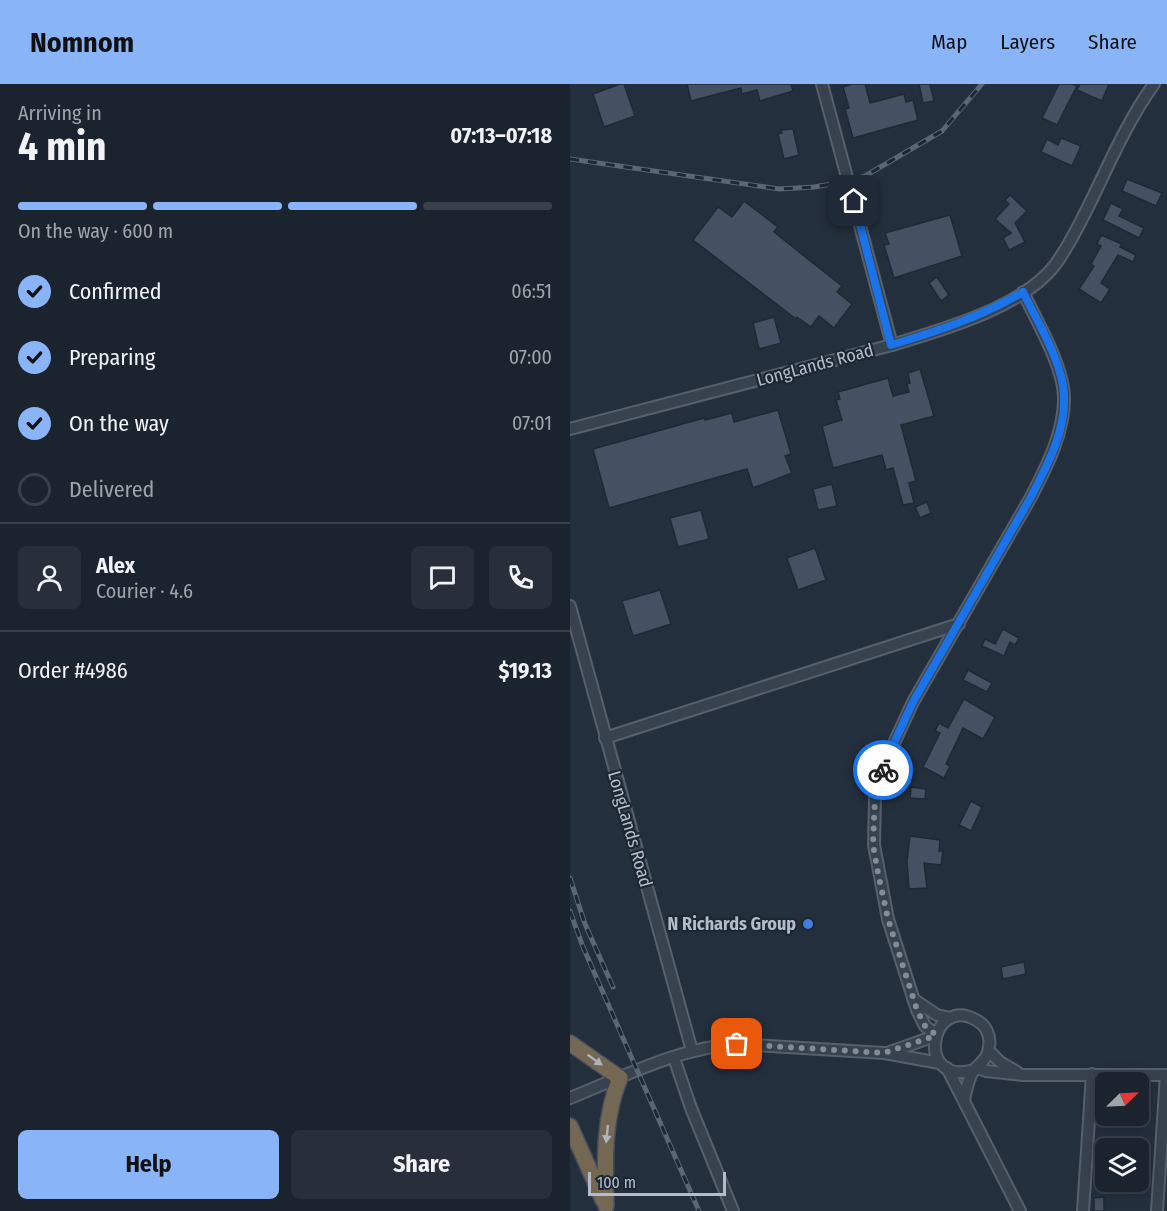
<!DOCTYPE html>
<html lang="en">
<head>
<meta charset="utf-8">
<style>
	:root { --surface:#1b232e; --page:#282f3a; --text:#f1f3f6; --muted:#a0a4aa; --line:#39404a; --accent:#8ab4f8 }
	body { margin:0; font-family:"Fira Sans Condensed",sans-serif; background:var(--page); color:var(--text); height:100vh; display:flex; flex-direction:column; font-size:22px; white-space:nowrap }
	* { box-sizing:border-box; margin:0 }
	p { font-size:20px; color:var(--muted) }
	.icon { flex:none; width:33px; height:33px; fill:none; stroke:currentColor; stroke-width:2; stroke-linecap:round; stroke-linejoin:round }
	.map { position:relative; flex:1; overflow:hidden }
	.side { display:flex; flex-direction:column; background:var(--surface); width:570px }
	.side>* { flex:none }
	.needle { width:39px; rotate:66deg }
	.fabs { position:absolute; left:525px; top:988px; display:grid; gap:12px }
	.fabs a { display:grid; place-items:center; width:54px; height:54px; border-radius:9px; background:var(--surface); box-shadow:0 3px 15px #0003,0 0 0 2px var(--line); font-size:30px }
	.scale { position:absolute; left:18px; bottom:15px; width:138px; box-sizing:border-box; padding-left:6px; border:3px solid #b4bcc9; border-top:0; font-size:16px; line-height:21px; white-space:nowrap; color:#b4bcc9; -webkit-text-stroke:4px #1d2633; paint-order:stroke }
	.pin { position:absolute; display:grid; place-items:center; width:51px; height:51px; color:#fff; margin:-26px; border-radius:12px; box-shadow:0 3px 9px #0006 }
	.courier { position:absolute; display:grid; place-items:center; width:60px; height:60px; margin:-30px; border:4px solid #1a73e8; border-radius:50%; background:#fff; color:#222; box-shadow:0 2px 8px #0007 }
	.headline em { font-style:normal; font-weight:700 }
	.headline div { display:flex; flex-direction:column-reverse }
	.headline { display:flex; align-items:center; justify-content:space-between; height:102px; padding:0 18px }
	h1 { font-size:39px; font-weight:700; line-height:45px }
	.bar { display:grid; grid-template-columns:repeat(4,1fr); gap:9px 6px; align-content:center; height:72px; padding:0 18px }
	.bar i { height:8px; border-radius:4px; background:var(--line) }
	.bar .selected { background:var(--accent) }
	.bar p { grid-column:span 4 }
	.line { display:flex; align-items:center; gap:15px; padding:0 18px; border-top:2px solid var(--line) }
	.line div { flex:1 }
	.round { display:grid; place-items:center; flex:none; width:63px; height:63px; border-radius:9px; background:var(--page) }
	ol { padding:0 18px; list-style:none }
	li { display:flex; align-items:center; gap:18px; height:66px }
	li p { margin-inline-start:auto }
	li .icon { padding:6px; border-radius:50%; background:var(--accent); color:#111; stroke-width:4 }
	li:last-child { color:var(--muted) }
	li i { width:33px; height:33px; border:3px solid var(--line); border-radius:50% }
	.button { display:flex; gap:12px; margin-top:auto; padding:12px 18px }
	.button a { flex:1; height:69px; border-radius:9px; background:var(--accent); color:#111; font-size:24px; font-weight:700; line-height:69px; text-align:center }
	.button a+a { background:var(--page); color:var(--text) }
	header { display:flex; align-items:center; gap:36px; box-sizing:border-box; height:84px; padding:0 30px; background:var(--accent); color:#111 }
	header strong { font-size:28px }
	nav { display:flex; gap:33px; margin-inline-start:auto; font-size:21px }
	main { display:flex; flex:1; min-height:0 }
	.map>svg:first-child { display:block }
	.building { fill:#455162; stroke:#1f2835; stroke-width:1.5 }
	.lines { fill:none; stroke-linecap:round; stroke-linejoin:round }
	.minor-casing { stroke:#565f6c; stroke-width:14 }
	.highway-casing { stroke:#434c59; stroke-width:18 }
	.minor { stroke:#38414e; stroke-width:10 }
	.highway { stroke:#746855; stroke-width:15 }
	.rail-casing { stroke:#5a6575; stroke-width:5 }
	.rail { stroke:#1d2633; stroke-width:3; stroke-dasharray:9; stroke-linecap:butt }
	.oneway { fill:#aeb4bd }
	.done { stroke:#828b98; stroke-width:6; stroke-dasharray:0 10.8 }
	.route { stroke:#1a73e8; stroke-width:8 }
	.shop-dot { fill:#3f7fe0; stroke:#1d2633; stroke-width:2 }
	.labels { text-anchor:middle; stroke-width:4.5; stroke-linejoin:round; paint-order:stroke }
	.street-label { font-size:18px; fill:#b4bcc9; stroke:#1d2633 }
	.poi-label { font-size:18px; font-weight:bold; fill:#b4bcc9; stroke:#1d2633; text-anchor:end }
</style>
</head>
<body>
<header>
<strong>Nomnom</strong>
<nav><a>Map</a><a>Layers</a><a>Share</a></nav>
</header>
<main>
<section class="side">
<div class="headline"><div><h1>4 min</h1><p>Arriving in</p></div><em>07:13–07:18</em></div>
<div class="bar"><i class="selected"></i><i class="selected"></i><i class="selected"></i><i></i><p>On the way · 600 m</p></div>
<ol>
<li><svg class="icon" aria-label="check" viewBox="0 0 24 24"><path d="M5 12l5 5 9-10"/></svg>Confirmed<p>06:51</p></li>
<li><svg class="icon" aria-label="check" viewBox="0 0 24 24"><path d="M5 12l5 5 9-10"/></svg>Preparing<p>07:00</p></li>
<li><svg class="icon" aria-label="check" viewBox="0 0 24 24"><path d="M5 12l5 5 9-10"/></svg>On the way<p>07:01</p></li>
<li><i></i>Delivered</li>
</ol>
<div class="line" style="height:108px"><a class="round"><svg class="icon" aria-label="person" viewBox="0 0 24 24"><circle cx="12" cy="8" r="4"/><path d="M4 21q1-7 8-7t8 7"/></svg></a><div><b>Alex</b><p>Courier · 4.6</p></div><a class="round"><svg class="icon" aria-label="chat" viewBox="0 0 24 24"><path d="M4 5h16v11H9l-5 4z"/></svg></a><a class="round"><svg class="icon" aria-label="phone" viewBox="0 0 24 24"><path d="M5 4h4l2 5-3 2q2 4 5 5l2-3 5 2v4C11 20 4 13 5 4z"/></svg></a></div>
<div class="line" style="height:78px"><div>Order #4986</div><b>$19.13</b></div>
<div class="button"><a>Help</a><a>Share</a></div>
</section>
<div class="map">
<svg width="597" height="1127" viewBox="0 0 597 1127">
	<rect width="100%" height="100%" fill="#242f3e"/>
	<g class="building">
		<path d="M50 0H54L65 32 34 43 23 10Z"/>
		<path d="M117 0H221L223 7 190 17 187 6 172 10 171 4 121 17Z"/>
		<path d="M282 0H295L300 19 334 10 336 18 343 16 348 36 283 54 275 25 279 24 273 3Z"/>
		<path d="M349 0H360L364 17 353 19Z"/>
		<path d="M489 0H502L507 2 487 41 472 34Z"/>
		<path d="M510 0H539L532 17 507 6Z"/>
		<path d="M223 45 229 71 214 75 208 50 212 49 211 46Z"/>
		<path d="M491 54 511 62 502 82 471 68 477 55 488 61Z"/>
		<path d="M557 95 592 109 586 122 552 107Z"/>
		<path d="M440 111 457 127 445 139 455 158 439 166 433 154 441 149 425 135 439 120 435 116Z"/>
		<path d="M174 117 208 143 204 148 272 202 267 208 282 220 264 244 249 232 241 243 227 233 226 235 123 156 148 123 162 133Z"/>
		<path d="M541 119 553 125 549 132 574 144 569 154 533 136Z"/>
		<path d="M380 131 392 172 324 194 314 161 319 160 315 149Z"/>
		<path d="M531 151 552 160 550 163 566 171 563 178 548 171 531 199 540 205 531 219 509 205 524 182 521 180 531 162 527 160Z"/>
		<path d="M367 193 379 211 371 217 359 199Z"/>
		<path d="M204 233 211 259 189 265 183 239Z"/>
		<path d="M350 285 364 332 331 341 346 397 339 399 344 419 333 421 323 384 316 386 312 371 263 384 252 342 272 336 266 316 270 315 268 308 318 294 323 312 339 308 337 300 340 299 338 289Z"/>
		<path d="M208 326 221 370 215 372 222 389 183 404 177 385 39 424 23 365 134 334 135 336 162 329 164 338Z"/>
		<path d="M262 400 267 422 248 426 243 405Z"/>
		<path d="M357 418 361 429 350 434 345 423Z"/>
		<path d="M131 426 139 455 108 463 100 434Z"/>
		<path d="M245 464 256 496 228 506 217 474Z"/>
		<path d="M90 506 101 540 63 552 52 517Z"/>
		<path d="M433 545 449 554 445 561 440 558 434 572 412 562 415 555 425 560Z"/>
		<path d="M398 586 422 599 417 608 393 596Z"/>
		<path d="M394 615 425 633 413 655 393 644 376 680 380 682 374 694 353 683 370 649 365 647 369 639 378 644Z"/>
		<path d="M341 703 356 705 355 715 340 714Z"/>
		<path d="M401 717 412 723 401 747 389 741Z"/>
		<path d="M340 752 370 756 369 767H373L371 781 354 779 357 804 339 805 337 777Z"/>
		<path d="M454 878 456 890 433 895 431 883Z"/>
		<path d="M534 1113V1127H524V1114Z"/>
	</g>
	<g class="lines">
		<defs>
			<g id="minor">
				<path d="M252 0 322 261"/>
				<path d="M0 345 322 261C371 246 452 224 485 181 499 162 510 139 521 117 540 78 558 36 584 0"/>
				<path d="M0 522 122 967"/>
				<path d="M35 654 389 540"/>
				<path d="M343 915 367 931 380 934"/>
				<path d="M365 950 355 942 347 926 318 835 304 761 305 714 310 694 324 659 343 618 461 413C477 382 495 347 494 312 493 281 466 236 453 208"/>
				<path d="M419 967 430 978 447 988"/>
				<path d="M317 969 365 952"/>
				<path d="M104 974 121 1024 163 1127"/>
				<path d="M377 984 450 1127"/>
				<path d="M408 984 416 987 453 991H597"/>
				<path d="M0 1014C52 993 111 963 167 960L314 969 370 979"/>
				<path d="M394 1016C396 1007 398 993 405 985 411 978 418 975 419 963 421 952 416 941 406 936 360 910 344 1003 404 986"/>
				<path d="M513 1127 522 990"/>
				<path d="M587 1127 596 991"/>
			</g>
			<g id="highway">
				<path d="M0 959 50 994C33 1034 35 1079 36 1122"/>
				<path d="M0 1042 33 1116"/>
			</g>
		</defs>
		<use href="#minor" class="minor-casing"/>
		<use href="#highway" class="highway-casing"/>
		<use href="#minor" class="minor"/>
		<use href="#highway" class="highway"/>
		<defs>
			<g id="rail">
				<path d="M0 75 209 105 244 103 279 97 295 92 372 47 412 0"/>
				<path d="M0 794 15 840 43 903"/>
				<path d="M0 827 13 863 129 1127"/>
			</g>
		</defs>
		<use href="#rail" class="rail-casing"/>
		<use href="#rail" class="rail"/>
	</g>
	<defs><path id="oneway-solid" d="M-6-.8H1V-3.2L6.5 0L1 3.2V.8H-6Z" transform="scale(1.5)"/></defs>
	<g class="oneway">
		<use href="#oneway-solid" transform="translate(25 976) rotate(35)"/>
		<use href="#oneway-solid" transform="translate(37 1050) rotate(96)"/>
	</g>
	<g class="lines">
		<path class="done" d="M167 960 314 969 365 952V950L355 942 347 926 318 835 308 789 303 761 304 735 305 714 313 686"/>
		<path class="route" d="M284 117 321 261C368 247 411 233 453 208 467 237 493 279 494 311 496 347 477 382 461 413L343 618 324 659 313 686"/>
	</g>
	<circle class="shop-dot" cx="238" cy="840" r="6"/>
	<g class="labels">
		<g class="street-label">
			<text transform="translate(245 281) rotate(-15)" y="6">LongLands Road</text>
			<text transform="translate(60 745) rotate(74)" y="6">LongLands Road</text>
		</g>
		<g class="poi-label">
			<text x="226" y="846">N Richards Group</text>
		</g>
	</g>
</svg>
<div class="fabs">
<a><svg class="needle" viewBox="-14 -14 28 28"><path d="M0-13l5 13h-10z" fill="#e53935"/><path d="M0 13l5-13h-10z" fill="#a0a4aa"/></svg></a>
<a><svg class="icon" aria-label="layers" viewBox="0 0 24 24"><path d="M12 4l9 5-9 5-9-5zM3 14l9 5 9-5"/></svg></a>
</div>
<div class="scale">100 m</div>
<div class="pin" style="left:167px;top:960px;background:#ea580c"><svg class="icon" aria-label="bag" viewBox="0 0 24 24"><path d="M5 8h14l-1 12H6zM9 8a3 3 0 0 1 6 0"/></svg></div>
<div class="pin" style="left:284px;top:117px;background:#1f2937"><svg class="icon" aria-label="home" viewBox="0 0 24 24"><path d="M3 11l9-7 9 7M6 9v11h12V9"/></svg></div>
<div class="courier" style="left:313px;top:686px"><svg class="icon" aria-label="bike" viewBox="0 0 24 24"><circle cx="6" cy="16" r="4"/><circle cx="18" cy="16" r="4"/><path d="M6 16l4-8h5l3 8M10 8l3 8H6M13 5h3"/></svg></div>
</div>
</main>
</body>
</html>
